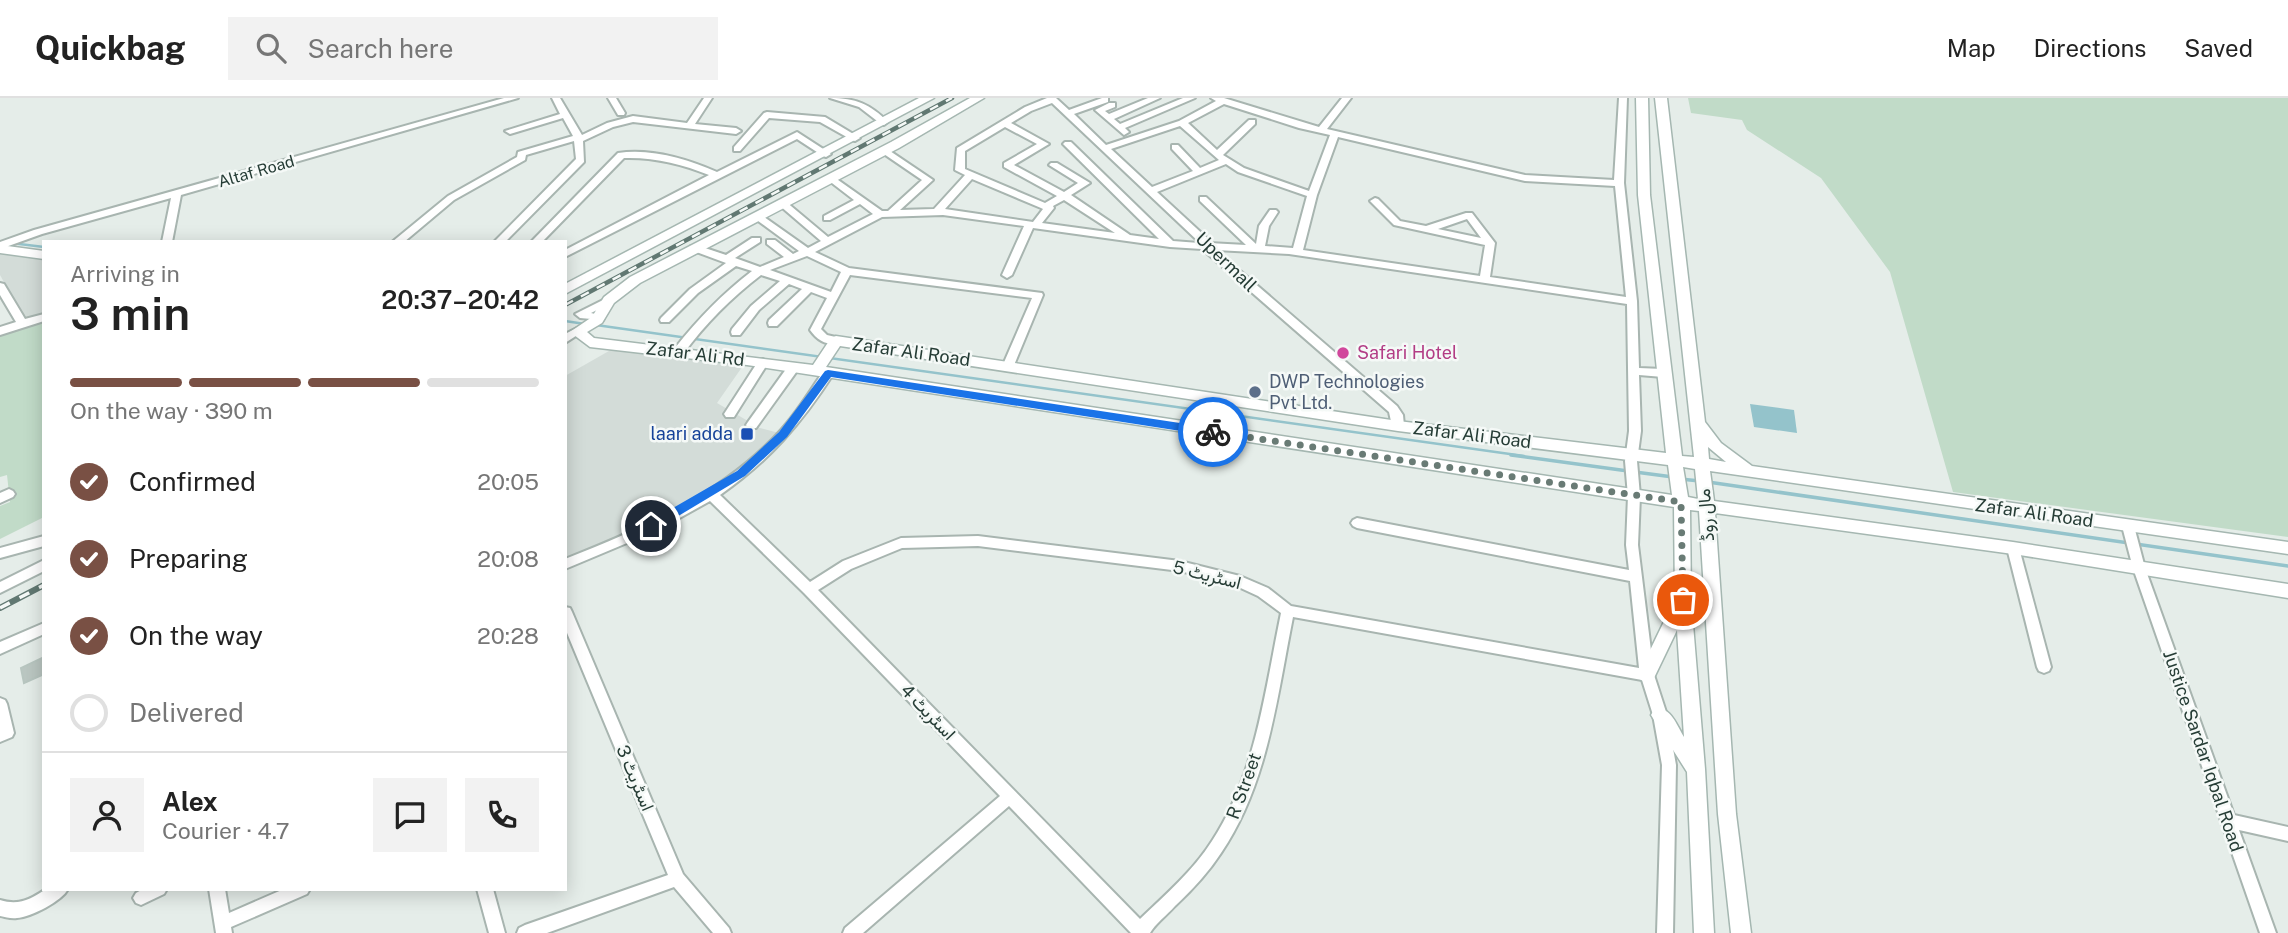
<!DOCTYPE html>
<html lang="en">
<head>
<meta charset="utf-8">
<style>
	:root { --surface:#fff; --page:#f2f2f2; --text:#222; --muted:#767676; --line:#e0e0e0; --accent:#795044 }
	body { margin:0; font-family:"Public Sans",Vazirmatn,sans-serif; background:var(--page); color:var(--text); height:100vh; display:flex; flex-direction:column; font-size:26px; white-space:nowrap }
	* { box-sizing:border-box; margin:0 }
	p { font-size:23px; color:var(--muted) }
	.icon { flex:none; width:38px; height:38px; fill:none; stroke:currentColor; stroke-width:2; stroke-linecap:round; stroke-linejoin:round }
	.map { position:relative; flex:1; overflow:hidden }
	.details { position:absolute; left:42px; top:142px; width:525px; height:651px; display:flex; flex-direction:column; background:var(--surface); border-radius:0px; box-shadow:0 4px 18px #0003 }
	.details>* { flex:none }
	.pin { position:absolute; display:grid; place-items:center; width:60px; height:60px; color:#fff; margin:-30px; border:4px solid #fff; border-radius:50%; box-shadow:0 2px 7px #0007 }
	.courier { position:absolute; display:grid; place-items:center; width:70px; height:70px; margin:-35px; border:5px solid #1a73e8; border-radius:50%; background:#fff; color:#222; box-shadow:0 2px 9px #0007 }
	.summary em { font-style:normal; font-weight:600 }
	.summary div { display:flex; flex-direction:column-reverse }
	.summary { display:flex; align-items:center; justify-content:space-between; height:119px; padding:0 28px }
	h1 { font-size:46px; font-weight:600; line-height:52px }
	.bar { display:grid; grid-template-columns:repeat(4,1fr); gap:10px 7px; align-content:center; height:84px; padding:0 28px }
	.bar i { height:9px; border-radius:5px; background:var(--line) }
	.bar .active { background:var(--accent) }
	.bar p { grid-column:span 4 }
	.line { display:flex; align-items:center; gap:18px; padding:0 28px; border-top:2px solid var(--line) }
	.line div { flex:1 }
	.round { display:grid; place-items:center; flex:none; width:74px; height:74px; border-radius:0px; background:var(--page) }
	ol { padding:0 28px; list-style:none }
	li { display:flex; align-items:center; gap:21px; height:77px }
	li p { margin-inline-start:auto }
	li .icon { padding:7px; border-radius:50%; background:var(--accent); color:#fff; stroke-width:4 }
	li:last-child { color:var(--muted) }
	li i { width:38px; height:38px; border:4px solid var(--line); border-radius:50% }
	header { display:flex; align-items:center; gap:42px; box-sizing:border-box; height:98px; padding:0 35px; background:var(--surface); border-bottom:2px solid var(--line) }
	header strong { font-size:33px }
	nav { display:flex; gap:38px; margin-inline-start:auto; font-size:24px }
	.search { width:490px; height:63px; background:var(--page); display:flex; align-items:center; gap:18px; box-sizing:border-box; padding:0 24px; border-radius:0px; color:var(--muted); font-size:26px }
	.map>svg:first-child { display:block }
	.built { fill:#d3dcd8 }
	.green { fill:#c1dbc8 }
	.water { fill:#94c3cb }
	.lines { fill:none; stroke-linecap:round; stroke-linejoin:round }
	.stream-far1 { stroke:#94c3cb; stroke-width:2.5 }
	.stream { stroke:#94c3cb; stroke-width:3.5 }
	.building { fill:#bbc7c2; stroke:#b8c6c0; stroke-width:2 }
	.street-casing { stroke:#a8b5b0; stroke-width:4 }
	.secondary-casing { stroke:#a5b7b1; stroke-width:3 }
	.street { fill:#fff; fill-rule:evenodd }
	.secondary { fill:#fff; fill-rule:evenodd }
	.rail-far1-casing { stroke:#617872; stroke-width:4.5 }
	.rail-casing { stroke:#617872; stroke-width:6 }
	.rail-far1 { stroke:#f5f9f7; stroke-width:2.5; stroke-dasharray:9; stroke-linecap:butt }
	.rail { stroke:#f5f9f7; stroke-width:3.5; stroke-dasharray:11; stroke-linecap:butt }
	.route { fill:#1a73e8 }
	.done { stroke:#697b75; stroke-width:7; stroke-dasharray:0 12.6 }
	.hotel-dot { fill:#d1479c; stroke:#f5f9f7; stroke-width:2.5 }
	.service-dot { fill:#5c6f8a; stroke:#f5f9f7; stroke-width:2.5 }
	.transit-dot { fill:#1a4fb4; stroke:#f5f9f7; stroke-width:2.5 }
	.labels { text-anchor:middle; stroke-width:5; stroke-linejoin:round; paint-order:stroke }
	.far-street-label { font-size:16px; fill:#263d36; stroke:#f5f9f7 }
	.street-label { font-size:18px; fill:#263d36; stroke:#f5f9f7 }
	.hotel-label { font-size:18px; fill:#b23c85; stroke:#f5f9f7; text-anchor:start }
	.service-label { font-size:18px; fill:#4e5e75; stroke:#f5f9f7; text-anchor:start }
	.transit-label { font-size:18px; fill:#164399; stroke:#f5f9f7; text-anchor:end }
</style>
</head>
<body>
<header>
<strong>Quickbag</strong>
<div class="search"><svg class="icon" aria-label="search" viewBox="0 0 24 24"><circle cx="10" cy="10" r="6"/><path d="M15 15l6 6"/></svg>Search here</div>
<nav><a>Map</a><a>Directions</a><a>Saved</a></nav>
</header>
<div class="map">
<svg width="2288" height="835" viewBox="0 0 2288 835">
	<rect width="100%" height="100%" fill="#e5ede9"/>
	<g class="built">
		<path d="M0 150 44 156V220L27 225 0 177Z"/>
		<path d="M623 245 747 262 717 305 760 330 783 336 741 376 675 416 565 465V278Z"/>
	</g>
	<g class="green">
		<path d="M1688 0H2288V439L1953 394 1890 174 1821 80 1747 32 1742 22 1691 15Z"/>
		<path d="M44 221V419L0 441V408L10 404 7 377 0 379V234Z"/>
	</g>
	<path class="water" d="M1750 306 1794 312 1797 335 1754 329Z"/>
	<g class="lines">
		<g class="stream-far1">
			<path d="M11 145 44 149"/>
			<path d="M565 223 585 226"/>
			<path d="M596 227 1524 358"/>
		</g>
		<g class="stream">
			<path d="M1511 357 1628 373"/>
			<path d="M1635 374 1673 379"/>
			<path d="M1680 381 1700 383"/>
			<path d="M1708 384 2288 468"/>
		</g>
	</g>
	<path class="building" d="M44 559V576L24 585 21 570Z"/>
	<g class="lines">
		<defs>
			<g id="street">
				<path d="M504 0H518L181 97 172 144H162L171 100 42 136 0 151V144L34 132Z"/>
				<path d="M552 0H560L582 37 607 25 633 18 687 25 704 0H712L695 26 736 30 741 33 736 36 633 24 613 29 583 43 584 64 505 144H494L576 61 574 43 526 57 525 62 454 102 404 144H392L448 98 517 59 518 54 573 38 563 20 510 36 505 33 560 16Z"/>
				<path d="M608 0H616L625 15 624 17H618Z"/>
				<path d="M830 0C856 0 870 6 888 24L884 27 881 26 859 9Z"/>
				<path d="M1047 0H1056L1069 12 1102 0H1108V4L1074 16 1106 47 1179 23 1216 3 1211 0H1224L1319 29 1342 0H1351L1327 31 1525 77 1614 82 1619 0H1627L1624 85 1637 203 1639 270 1663 271 1669 275 1663 279 1639 277 1641 333 1637 363 1640 398 1638 447 1654 577 1667 617 1676 667 1673 835H1657L1662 667 1653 617 1642 582 1293 519C1277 599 1268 686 1221 755 1208 775 1192 792 1175 808 1167 817 1155 826 1150 835H1131L1009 708 863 835H843L845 830 1000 698 804 495 710 403 658 432 565 471V461C643 430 723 396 780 333 797 315 810 293 824 272L828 271 834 275C801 326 769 363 720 397L810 484 843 463 901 440 978 438 1180 463 1240 478 1268 490 1291 508 1639 570 1630 483 1357 430 1353 428 1351 425 1353 422 1357 420 1629 472 1626 447 1628 398 1625 363 1629 333 1627 206 1289 156 1216 152 1397 308 1403 317 1404 328 1398 332 1392 328 1389 314 1202 151 1170 149 1033 130 1012 177 1007 180 1002 177 1024 128 943 117 882 119 815 154 849 170 1042 195 1043 197 1012 272H1004L1002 269 1032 200 850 177 821 231 827 237 840 240 841 243 840 246C827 248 817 242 810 232L827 200 811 194 777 228H769L768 225 769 222 802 191 789 186 759 212 740 237H732L731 234 732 231 751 208 780 183 761 177C731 200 706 225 683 256H675L674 253 675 250C698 221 722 196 752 173L736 168 698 195 669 224H661L660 222 661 220 690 191 726 165 691 152V148H699L726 157 752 140H760V144L735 160 760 169 784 159 767 146V142H775L793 156 799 153 754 120V116H760L808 150 821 143 779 107V103H785L828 139 873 116 860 106 830 122H824V118L854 102 828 82V78L831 77 882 113H888L922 82 881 54 879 52 884 49 933 82 900 112 934 111 965 77 955 72 957 50 1025 9ZM1052 5 1199 144V145L1173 143 1071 44H1065L1063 46 1159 141 1130 137 1071 97 1090 85 1057 65H1051L1049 67 1078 85 1064 94 1014 67 1049 46 1011 25 1031 13ZM1224 6 1299 30 1330 37 1309 93 1244 70 1223 57 1255 26V22H1249L1217 52 1188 25ZM1180 28 1219 62 1200 70 1178 47H1172V51L1193 73 1152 89 1111 51ZM1005 29 1037 46 1004 65V69L1057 98 1045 105 965 71V53ZM1338 39 1525 83 1615 88 1626 199 1490 179 1495 145 1472 115H1466L1426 128 1400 123 1378 101 1375 100 1370 103 1394 127 1485 147 1480 178 1303 152 1317 97ZM1226 66 1238 74 1307 98 1293 150 1265 148 1269 128 1278 114 1276 112H1270L1259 128 1256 146 1206 99H1200V103L1246 147 1209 145 1208 141 1157 94ZM972 81 1041 110 1043 111 1033 124 945 111ZM1064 102 1115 135 1042 125 1054 110 1053 108ZM1467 121 1481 140 1438 131ZM807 158 841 174 831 194 770 172ZM978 448 1180 473 1232 486 1258 498 1281 515C1265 592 1256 676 1212 743 1193 773 1165 797 1140 821L818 492 851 471 902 450Z"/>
				<path d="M1148 0H1160L1114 21 1120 26 1183 0H1195L1125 30 1129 34 1124 37 1095 12 1109 5H1115V9L1105 13 1109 16Z"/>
				<path d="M767 14 825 19 860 40 855 43 852 42 820 24 769 20 740 53H734V49L764 15Z"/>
				<path d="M797 34 831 56 826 59 823 58 797 41 565 159V152L709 77C682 66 654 59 624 60L542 144H531L618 55C651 50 687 61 717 74Z"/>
				<path d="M0 185 4 186 25 221 44 216V223L0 237V229L16 224 0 197Z"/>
				<path d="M609 199 614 202 613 204 591 215 603 218 604 220 603 222 580 220 575 216Z"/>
				<path d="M577 230 582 234 565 245V236Z"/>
				<path d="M763 261 768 265 734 319H726L724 316 726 313 759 262Z"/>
				<path d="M793 266 797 267 799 270 797 273 756 330H748L746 327 748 324 789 267Z"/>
				<path d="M9 391 13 393 15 396 13 399 0 405V395Z"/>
				<path d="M2128 423 2132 425 2134 428 2145 470 2234 717 2288 729V743L2239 732 2276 835H2260L2133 470 2122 428 2124 425Z"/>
				<path d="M44 438V448L0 460V450Z"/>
				<path d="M2013 445 2017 447 2019 450 2051 569 2049 573 2044 575 2039 573 2037 569 2007 450 2009 447Z"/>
				<path d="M44 462V473L0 495V484Z"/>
				<path d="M565 509 570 510 572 514 683 776 729 830 731 835H713L674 789 547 835H517L519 830 525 827 668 777 565 530Z"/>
				<path d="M44 525V536L0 556V544Z"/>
				<path d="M0 600 5 602 7 606 14 635 12 639 0 644Z"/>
				<path d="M46 791H68C62 803 31 819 17 820 11 821 6 819 0 818V802C19 808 31 801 46 791Z"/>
				<path d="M143 791H167L164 796 141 807 136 805 133 800 136 795Z"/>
				<path d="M209 791H225L229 815 284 791H310L307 796 231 829 232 835H216Z"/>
				<path d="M477 791H493L505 835H489Z"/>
			</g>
			<g id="secondary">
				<path d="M919 0H934L565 196V186Z"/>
				<path d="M970 0H984L899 50 640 185 614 205 602 225 587 234 594 240 813 267 831 240 836 238 1398 323 1666 355 1638 97 1636 0H1648L1650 97 1682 358 1694 359 1655 0H1667L1705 324 1721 345 1752 368 2288 444V456L1710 373 1714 403 2013 444 2288 486V500L2013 456 1715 415 1736 716 1751 835H1731L1718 716 1699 413 1690 412 1691 502 1705 671 1714 835H1694L1687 674 1651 617 1654 612C1670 606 1677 628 1684 639L1677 532 1653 582 1647 584 1641 582 1638 577 1675 501 1674 409 747 267 590 249 570 234 592 219 604 199 630 179 891 44ZM840 248 1398 333 1668 367 1672 397 826 269ZM1708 349 1726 364 1709 361ZM1683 369 1695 371 1698 401 1688 399Z"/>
				<path d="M0 147 44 153V161L0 155Z"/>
			</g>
		</defs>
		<use href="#street" class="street-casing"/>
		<use href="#secondary" class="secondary-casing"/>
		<use href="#street" class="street"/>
		<use href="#secondary" class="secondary"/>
		<defs>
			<path id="rail-far1" d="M565 207 952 0"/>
			<path id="rail" d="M0 510 44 487"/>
		</defs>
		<use href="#rail-far1" class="rail-far1-casing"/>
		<use href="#rail" class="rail-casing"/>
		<use href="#rail-far1" class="rail-far1"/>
		<use href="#rail" class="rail"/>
	</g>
	<path class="route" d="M828 272 1213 330 1218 334 1213 338 831 279 787 339 745 378 655 432H647V425L737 373 779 334 825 273Z"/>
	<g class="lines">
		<path class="done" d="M1213 334 1681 404 1683 502"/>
	</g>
	<circle class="hotel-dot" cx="1343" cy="255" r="7"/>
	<circle class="service-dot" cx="1255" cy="294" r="7"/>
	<rect class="transit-dot" x="740" y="329" width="14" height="14" rx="3.5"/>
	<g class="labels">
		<g class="far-street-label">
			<text transform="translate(256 73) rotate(-16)" y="6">Altaf Road</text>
		</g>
		<g class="street-label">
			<text transform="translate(1226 164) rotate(44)" y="6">Upermall</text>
			<text transform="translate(911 254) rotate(8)" y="6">Zafar Ali Road</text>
			<text transform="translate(695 256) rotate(7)" y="6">Zafar Ali Rd</text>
			<text transform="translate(1472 337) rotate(7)" y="6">Zafar Ali Road</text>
			<text transform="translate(2034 415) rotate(8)" y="6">Zafar Ali Road</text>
			<text transform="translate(1706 417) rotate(-95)" y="6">مال روڈ</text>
			<text transform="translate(1207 477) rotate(14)" y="6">اسٹریٹ 5</text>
			<text transform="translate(928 614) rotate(46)" y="6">اسٹریٹ 4</text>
			<text transform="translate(2203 653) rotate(71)" y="6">Justice Sardar Iqbal Road</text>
			<text transform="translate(635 680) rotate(67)" y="6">اسٹریٹ 3</text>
			<text transform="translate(1244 688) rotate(-70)" y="6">R Street</text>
		</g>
		<g class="hotel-label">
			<text x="1357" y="261">Safari Hotel</text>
		</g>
		<g class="service-label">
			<text x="1269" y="290">DWP Technologies<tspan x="1269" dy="21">Pvt Ltd.</tspan></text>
		</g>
		<g class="transit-label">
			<text x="733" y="342">laari adda</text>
		</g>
	</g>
</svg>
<div class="pin" style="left:1683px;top:502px;background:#ea580c"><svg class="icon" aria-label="bag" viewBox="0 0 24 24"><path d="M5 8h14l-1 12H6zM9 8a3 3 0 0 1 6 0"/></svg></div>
<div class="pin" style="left:651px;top:428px;background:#1f2937"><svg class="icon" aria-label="home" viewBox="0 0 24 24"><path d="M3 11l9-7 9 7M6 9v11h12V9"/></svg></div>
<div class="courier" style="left:1213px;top:334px"><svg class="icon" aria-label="bike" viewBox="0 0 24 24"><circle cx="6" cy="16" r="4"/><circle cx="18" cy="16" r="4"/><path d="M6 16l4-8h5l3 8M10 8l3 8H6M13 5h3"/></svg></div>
<section class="details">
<div class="summary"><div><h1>3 min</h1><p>Arriving in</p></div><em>20:37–20:42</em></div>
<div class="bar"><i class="active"></i><i class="active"></i><i class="active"></i><i></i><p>On the way · 390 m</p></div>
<ol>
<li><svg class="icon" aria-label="check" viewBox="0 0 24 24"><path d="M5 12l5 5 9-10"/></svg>Confirmed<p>20:05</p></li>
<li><svg class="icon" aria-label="check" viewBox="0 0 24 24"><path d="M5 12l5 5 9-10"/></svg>Preparing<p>20:08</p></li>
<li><svg class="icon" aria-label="check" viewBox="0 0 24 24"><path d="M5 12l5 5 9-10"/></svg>On the way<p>20:28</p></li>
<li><i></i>Delivered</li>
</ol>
<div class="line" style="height:126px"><a class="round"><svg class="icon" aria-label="person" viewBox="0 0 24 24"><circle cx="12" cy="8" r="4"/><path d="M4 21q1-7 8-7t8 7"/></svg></a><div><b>Alex</b><p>Courier · 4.7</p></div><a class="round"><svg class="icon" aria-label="chat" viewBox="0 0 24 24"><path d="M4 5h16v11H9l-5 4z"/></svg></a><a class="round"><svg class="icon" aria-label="phone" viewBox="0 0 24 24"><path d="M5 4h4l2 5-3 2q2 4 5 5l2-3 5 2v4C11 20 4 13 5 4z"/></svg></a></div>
</section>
</div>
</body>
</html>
